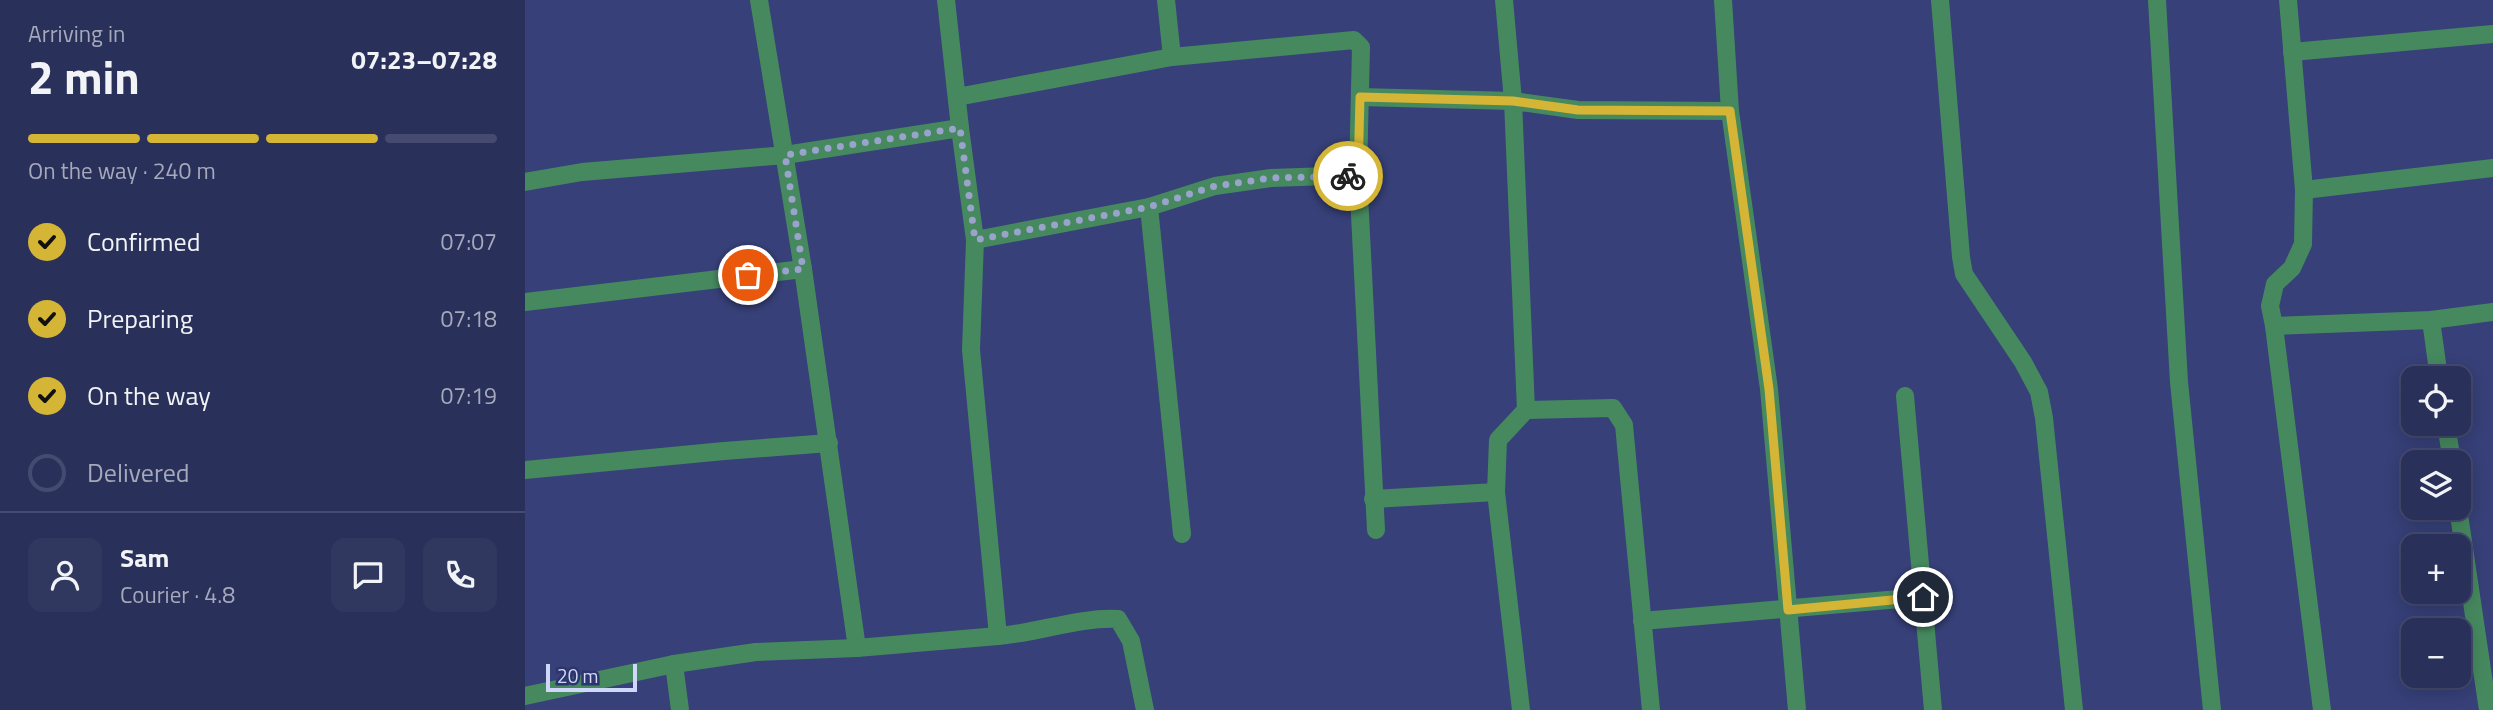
<!DOCTYPE html>
<html lang="en">
<head>
<meta charset="utf-8">
<style>
	:root { --surface:#29305a; --page:#313860; --text:#f1f3f6; --muted:#a5a9bb; --line:#454b70; --accent:#d5b535 }
	body { margin:0; font-family:"Titillium Web",sans-serif; background:var(--page); color:var(--text); height:100vh; display:flex; flex-direction:column; font-size:26px; white-space:nowrap }
	* { box-sizing:border-box; margin:0 }
	p { font-size:23px; color:var(--muted) }
	.icon { flex:none; width:38px; height:38px; fill:none; stroke:currentColor; stroke-width:2; stroke-linecap:round; stroke-linejoin:round }
	.map { position:relative; flex:1; overflow:hidden }
	.details { display:flex; flex-direction:column; background:var(--surface); width:525px }
	.details>* { flex:none }
	.buttons { position:absolute; left:1876px; top:366px; display:grid; gap:14px }
	.buttons a { display:grid; place-items:center; width:70px; height:70px; border-radius:14px; background:var(--surface); box-shadow:0 4px 18px #0003,0 0 0 2px var(--line); font-size:35px }
	.scale { position:absolute; left:21px; bottom:18px; width:91px; box-sizing:border-box; padding-left:7px; border:4px solid #d0d8fa; border-top:0; font-size:19px; line-height:24px; white-space:nowrap; color:#d0d8fa; -webkit-text-stroke:5px #2d356c; paint-order:stroke }
	.pin { position:absolute; display:grid; place-items:center; width:60px; height:60px; color:#fff; margin:-30px; border:4px solid #fff; border-radius:50%; box-shadow:0 2px 7px #0007 }
	.courier { position:absolute; display:grid; place-items:center; width:70px; height:70px; margin:-35px; border:5px solid #d5b535; border-radius:50%; background:#fff; color:#222; box-shadow:0 2px 9px #0007 }
	.overview em { font-style:normal; font-weight:700 }
	.overview div { display:flex; flex-direction:column-reverse }
	.overview { display:flex; align-items:center; justify-content:space-between; height:119px; padding:0 28px }
	h1 { font-size:46px; font-weight:700; line-height:52px }
	.bar { display:grid; grid-template-columns:repeat(4,1fr); gap:10px 7px; align-content:center; height:84px; padding:0 28px }
	.bar i { height:9px; border-radius:5px; background:var(--line) }
	.bar .current { background:var(--accent) }
	.bar p { grid-column:span 4 }
	.line { display:flex; align-items:center; gap:18px; padding:0 28px; border-top:2px solid var(--line) }
	.line div { flex:1 }
	.round { display:grid; place-items:center; flex:none; width:74px; height:74px; border-radius:14px; background:var(--page) }
	ol { padding:0 28px; list-style:none }
	li { display:flex; align-items:center; gap:21px; height:77px }
	li p { margin-inline-start:auto }
	li .icon { padding:7px; border-radius:50%; background:var(--accent); color:#111; stroke-width:4 }
	li:last-child { color:var(--muted) }
	li i { width:38px; height:38px; border:4px solid var(--line); border-radius:50% }
	main { display:flex; flex:1; min-height:0 }
	.map>svg:first-child { display:block }
	.lines { fill:none; stroke-linecap:round; stroke-linejoin:round }
	.minor { stroke:#46895f; stroke-width:18 }
	.done { stroke:#9aa3cc; stroke-width:7; stroke-dasharray:0 12.6 }
	.route { stroke:#d5b535; stroke-width:9 }
</style>
</head>
<body>
<main>
<section class="details">
<div class="overview"><div><h1>2 min</h1><p>Arriving in</p></div><em>07:23–07:28</em></div>
<div class="bar"><i class="current"></i><i class="current"></i><i class="current"></i><i></i><p>On the way · 240 m</p></div>
<ol>
<li><svg class="icon" aria-label="check" viewBox="0 0 24 24"><path d="M5 12l5 5 9-10"/></svg>Confirmed<p>07:07</p></li>
<li><svg class="icon" aria-label="check" viewBox="0 0 24 24"><path d="M5 12l5 5 9-10"/></svg>Preparing<p>07:18</p></li>
<li><svg class="icon" aria-label="check" viewBox="0 0 24 24"><path d="M5 12l5 5 9-10"/></svg>On the way<p>07:19</p></li>
<li><i></i>Delivered</li>
</ol>
<div class="line" style="height:126px"><a class="round"><svg class="icon" aria-label="person" viewBox="0 0 24 24"><circle cx="12" cy="8" r="4"/><path d="M4 21q1-7 8-7t8 7"/></svg></a><div><b>Sam</b><p>Courier · 4.8</p></div><a class="round"><svg class="icon" aria-label="chat" viewBox="0 0 24 24"><path d="M4 5h16v11H9l-5 4z"/></svg></a><a class="round"><svg class="icon" aria-label="phone" viewBox="0 0 24 24"><path d="M5 4h4l2 5-3 2q2 4 5 5l2-3 5 2v4C11 20 4 13 5 4z"/></svg></a></div>
</section>
<div class="map">
<svg width="1968" height="710" viewBox="0 0 1968 710">
	<rect width="100%" height="100%" fill="#374078"/>
	<g class="lines">
		<g class="minor">
			<path d="M234 0 278 269 332 648"/>
			<path d="M421 0 435 128 450 240 446 350 473 636C513 633 553 617 593 619L606 641 620 710"/>
			<path d="M641 0 647 57"/>
			<path d="M979 0 988 101 1001 410 973 440 971 492 996 710"/>
			<path d="M1198 0 1205 111 1244 389 1272 710"/>
			<path d="M1415 0 1436 257 1439 274 1498 362 1514 392 1519 418 1549 710"/>
			<path d="M1632 0 1654 382 1687 710"/>
			<path d="M1763 0 1779 190 1778 244 1767 268 1750 284 1745 306 1749 326 1797 710"/>
			<path d="M1767 52 1968 34"/>
			<path d="M432 97 647 57 829 40 836 47 833 175 851 530"/>
			<path d="M835 97 988 101 1053 110 1205 111"/>
			<path d="M0 182 57 172 260 155 435 128"/>
			<path d="M1779 190 1968 168"/>
			<path d="M450 240 624 207"/>
			<path d="M0 302 278 269"/>
			<path d="M1906 320 1914 378"/>
			<path d="M1749 326 1906 320 1968 312"/>
			<path d="M1380 396 1408 710"/>
			<path d="M1001 410 1088 408 1099 425 1126 710"/>
			<path d="M1921 424 1927 462"/>
			<path d="M0 470 199 451 304 443"/>
			<path d="M848 499 971 492"/>
			<path d="M1933 508 1963 710"/>
			<path d="M657 534 624 207 690 186 746 178 833 175"/>
			<path d="M1117 621 1398 597"/>
			<path d="M149 664 155 710"/>
			<path d="M0 696 149 664 231 652 332 648 473 636"/>
		</g>
	</g>
	<g class="lines">
		<path class="done" d="M223 275 278 269 260 155 435 128 450 240 624 207 690 186 746 178 823 176"/>
		<path class="route" d="M823 176 833 175 835 97 988 101 1053 110 1205 111 1244 389 1263 610 1398 597"/>
	</g>
</svg>
<div class="buttons">
<a><svg class="icon" aria-label="locate" viewBox="0 0 24 24"><circle cx="12" cy="12" r="6"/><path d="M12 2v4M12 18v4M2 12h4M18 12h4"/></svg></a>
<a><svg class="icon" aria-label="layers" viewBox="0 0 24 24"><path d="M12 4l9 5-9 5-9-5zM3 14l9 5 9-5"/></svg></a>
<a>+</a>
<a>−</a>
</div>
<div class="scale">20 m</div>
<div class="pin" style="left:223px;top:275px;background:#ea580c"><svg class="icon" aria-label="bag" viewBox="0 0 24 24"><path d="M5 8h14l-1 12H6zM9 8a3 3 0 0 1 6 0"/></svg></div>
<div class="pin" style="left:1398px;top:597px;background:#1f2937"><svg class="icon" aria-label="home" viewBox="0 0 24 24"><path d="M3 11l9-7 9 7M6 9v11h12V9"/></svg></div>
<div class="courier" style="left:823px;top:176px"><svg class="icon" aria-label="bike" viewBox="0 0 24 24"><circle cx="6" cy="16" r="4"/><circle cx="18" cy="16" r="4"/><path d="M6 16l4-8h5l3 8M10 8l3 8H6M13 5h3"/></svg></div>
</div>
</main>
</body>
</html>
